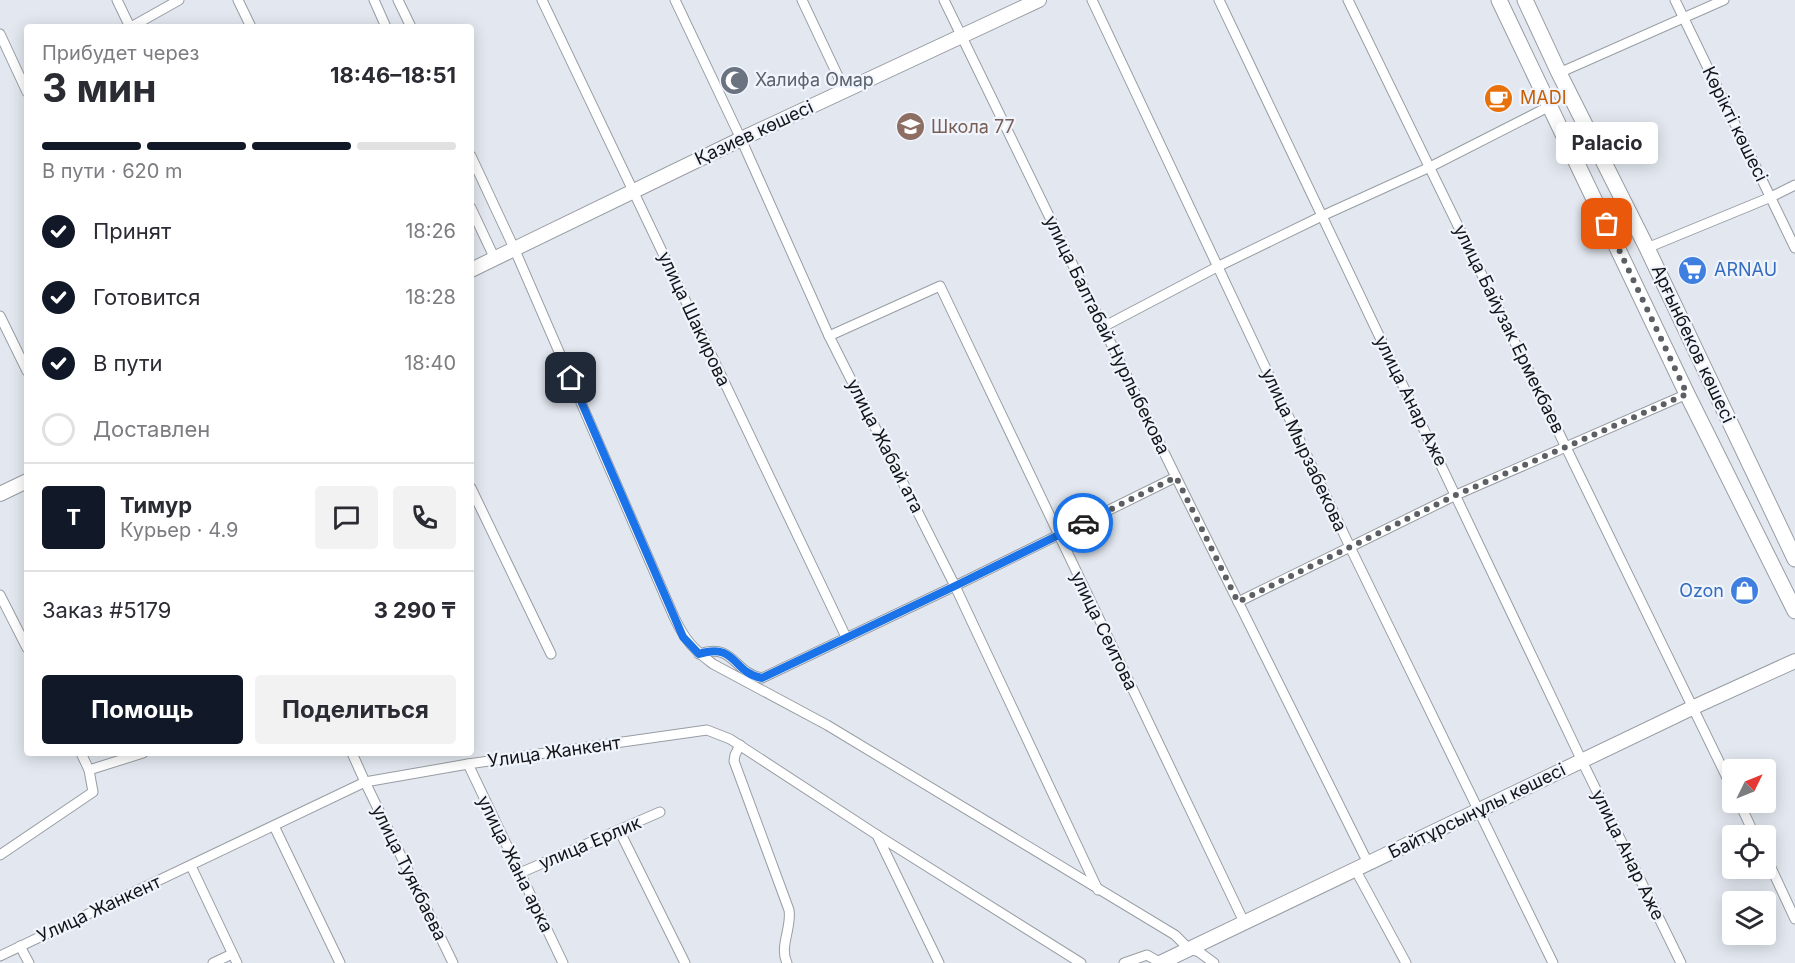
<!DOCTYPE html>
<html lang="ru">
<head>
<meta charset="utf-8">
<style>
	:root { --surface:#fff; --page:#f2f2f3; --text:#2b2b33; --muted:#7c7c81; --line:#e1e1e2; --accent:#111827 }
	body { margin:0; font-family:Inter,sans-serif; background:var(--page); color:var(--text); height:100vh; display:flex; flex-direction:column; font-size:22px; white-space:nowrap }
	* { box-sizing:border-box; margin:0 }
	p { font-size:20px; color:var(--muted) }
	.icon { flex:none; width:33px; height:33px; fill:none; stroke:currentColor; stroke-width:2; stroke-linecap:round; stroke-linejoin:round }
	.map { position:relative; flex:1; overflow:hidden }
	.drawer { position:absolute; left:24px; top:24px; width:450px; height:732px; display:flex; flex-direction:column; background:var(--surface); border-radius:6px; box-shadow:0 3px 15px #0003 }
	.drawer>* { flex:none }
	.needle { width:39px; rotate:47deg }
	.buttons { position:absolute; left:1722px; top:759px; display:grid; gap:12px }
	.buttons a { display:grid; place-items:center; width:54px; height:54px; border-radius:6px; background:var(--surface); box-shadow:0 3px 15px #0003; font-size:30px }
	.pin { position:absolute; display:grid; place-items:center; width:51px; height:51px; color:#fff; margin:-26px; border-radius:12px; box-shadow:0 3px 9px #0006 }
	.courier { position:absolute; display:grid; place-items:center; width:60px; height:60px; margin:-30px; border:4px solid #1a73e8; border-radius:50%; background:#fff; color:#222; box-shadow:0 2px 8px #0007 }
	.bubble { position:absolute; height:42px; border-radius:6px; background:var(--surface); box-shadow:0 3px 15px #0003; font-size:20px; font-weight:700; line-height:42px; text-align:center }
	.summary em { font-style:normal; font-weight:700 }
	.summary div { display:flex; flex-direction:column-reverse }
	.summary { display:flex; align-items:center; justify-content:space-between; height:102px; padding:0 18px }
	h1 { font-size:39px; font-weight:700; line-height:45px }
	.bar { display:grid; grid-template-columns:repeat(4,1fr); gap:9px 6px; align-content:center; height:72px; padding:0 18px }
	.bar i { height:8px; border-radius:4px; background:var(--line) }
	.bar .active { background:var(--accent) }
	.bar p { grid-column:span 4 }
	.line { display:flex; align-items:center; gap:15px; padding:0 18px; border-top:2px solid var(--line) }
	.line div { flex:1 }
	.round { display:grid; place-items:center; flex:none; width:63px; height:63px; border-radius:6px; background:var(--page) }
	ol { padding:0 18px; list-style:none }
	li { display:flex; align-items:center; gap:18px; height:66px }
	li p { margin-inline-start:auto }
	li .icon { padding:6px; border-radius:50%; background:var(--accent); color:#fff; stroke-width:4 }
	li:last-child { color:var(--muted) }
	li i { width:33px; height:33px; border:3px solid var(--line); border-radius:50% }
	.action { display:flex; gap:12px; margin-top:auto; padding:12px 18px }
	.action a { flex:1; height:69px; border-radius:6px; background:var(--accent); color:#fff; font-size:24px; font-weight:700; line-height:69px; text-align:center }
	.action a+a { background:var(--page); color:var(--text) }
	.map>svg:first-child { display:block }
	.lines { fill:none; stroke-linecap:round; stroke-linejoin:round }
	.street-casing { stroke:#989da4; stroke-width:11 }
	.secondary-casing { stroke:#989da4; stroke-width:16 }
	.primary-casing { stroke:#989da4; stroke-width:17 }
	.street { stroke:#fff; stroke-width:9 }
	.secondary { stroke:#fff; stroke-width:14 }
	.primary { stroke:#fff; stroke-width:15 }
	.done { stroke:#5c5f64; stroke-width:6; stroke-dasharray:0 10.8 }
	.route { stroke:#1a73e8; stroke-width:8 }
	.labels { text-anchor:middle; stroke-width:4.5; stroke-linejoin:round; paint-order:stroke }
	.worship-label { font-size:18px; fill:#5b616d; stroke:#f0f5fd; text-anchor:start }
	.food-label { font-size:18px; fill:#c56008; stroke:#f0f5fd; text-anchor:start }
	.street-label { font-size:18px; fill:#141518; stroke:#f0f5fd }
	.education-label { font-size:18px; fill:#785e54; stroke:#f0f5fd; text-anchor:start }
	.shop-label { font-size:18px; fill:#366cbe; stroke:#f0f5fd; text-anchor:start }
</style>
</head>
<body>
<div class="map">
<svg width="1795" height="963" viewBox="0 0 1795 963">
	<rect width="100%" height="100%" fill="#e3e8f0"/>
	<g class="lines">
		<defs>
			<g id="street">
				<path d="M117 0 130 27"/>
				<path d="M238 0 251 27"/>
				<path d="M374 0 386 27"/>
				<path d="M398 0 411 27"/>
				<path d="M542 0 846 637"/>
				<path d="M675 0 741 139 829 336 955 586 1098 890"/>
				<path d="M802 0 845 91"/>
				<path d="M944 0 1176 477 1368 863"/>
				<path d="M1092 0 1350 547 1553 963"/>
				<path d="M1219 0 1582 761 1681 963"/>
				<path d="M1348 0 1732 788"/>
				<path d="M1675 0 1795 248"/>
				<path d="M131 27 179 0"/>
				<path d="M0 34 27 92"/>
				<path d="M1559 73 1724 0"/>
				<path d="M471 156 514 248 674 617C685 640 693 649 713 664L827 725 1175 935 1189 949 1199 952 1214 963"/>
				<path d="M471 208 495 259"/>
				<path d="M1647 248 1771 197 1795 185"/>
				<path d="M0 316 27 371"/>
				<path d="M1103 327 1217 267 1322 216 1430 167 1550 106"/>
				<path d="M829 336 940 286 1244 922"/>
				<path d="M471 488 551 654"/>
				<path d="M0 595 27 648"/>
				<path d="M1238 602 1456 495 1687 394"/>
				<path d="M699 654C735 642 733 673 762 678L955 586 1176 477"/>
				<path d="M740 745 735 755 734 761 789 910C792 928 779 946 787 963"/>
				<path d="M352 753 365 782 453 963"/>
				<path d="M468 764 563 963"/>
				<path d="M89 770 143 753"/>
				<path d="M1739 802 1755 836"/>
				<path d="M274 826 340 963"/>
				<path d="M619 830 685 963"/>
				<path d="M877 835 939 963"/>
				<path d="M0 855 93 792 89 770 81 753"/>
				<path d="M1766 857 1795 919"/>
				<path d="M191 866 237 963"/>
				<path d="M1355 869 1406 963"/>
				<path d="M520 873 660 812"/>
				<path d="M20 946 29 963"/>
				<path d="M0 956 365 782 468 764 707 730 730 739 877 835 1081 963"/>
				<path d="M213 963 232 954"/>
				<path d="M1124 963 1147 955 1161 963"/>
			</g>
			<g id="secondary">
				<path d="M471 270 741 139 1039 0"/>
				<path d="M0 494 27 481"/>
				<path d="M1160 963 1694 707 1795 661"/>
			</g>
			<g id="primary">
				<path d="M1499 0 1687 394 1795 611"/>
				<path d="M1525 0 1559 73 1647 248 1795 559"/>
			</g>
		</defs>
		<use href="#street" class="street-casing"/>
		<use href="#secondary" class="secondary-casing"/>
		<use href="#primary" class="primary-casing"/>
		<use href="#street" class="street"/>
		<use href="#secondary" class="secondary"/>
		<use href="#primary" class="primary"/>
	</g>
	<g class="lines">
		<path class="done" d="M1083 523 1176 477 1238 602 1456 495 1687 394 1607 224"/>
		<path class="route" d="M571 378 683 637 699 654C737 642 732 673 762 678L955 586 1083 523"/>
	</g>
	<defs>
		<symbol id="mosque-disc" viewBox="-11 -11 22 22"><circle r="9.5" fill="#6b7280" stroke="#f0f5fd"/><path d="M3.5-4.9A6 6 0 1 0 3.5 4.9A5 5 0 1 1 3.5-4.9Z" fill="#fff"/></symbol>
		<symbol id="cafe-disc" viewBox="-11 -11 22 22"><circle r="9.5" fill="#e8710a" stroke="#f0f5fd"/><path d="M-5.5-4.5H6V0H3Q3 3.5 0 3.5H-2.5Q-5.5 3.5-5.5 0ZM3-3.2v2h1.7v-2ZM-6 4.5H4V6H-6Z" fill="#fff"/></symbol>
		<symbol id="school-disc" viewBox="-11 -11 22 22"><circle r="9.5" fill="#8d6e63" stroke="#f0f5fd"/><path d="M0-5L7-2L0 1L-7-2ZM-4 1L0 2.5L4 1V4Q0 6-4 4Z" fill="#fff"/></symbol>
		<symbol id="supermarket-disc" viewBox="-11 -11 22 22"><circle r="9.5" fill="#3f7fe0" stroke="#f0f5fd"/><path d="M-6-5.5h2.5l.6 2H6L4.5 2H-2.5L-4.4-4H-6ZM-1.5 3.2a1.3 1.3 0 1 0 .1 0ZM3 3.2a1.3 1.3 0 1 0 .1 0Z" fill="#fff"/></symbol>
		<symbol id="shop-disc" viewBox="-11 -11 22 22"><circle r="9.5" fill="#3f7fe0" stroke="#f0f5fd"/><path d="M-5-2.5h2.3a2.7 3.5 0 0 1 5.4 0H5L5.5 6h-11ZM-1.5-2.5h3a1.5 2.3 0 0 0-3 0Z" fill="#fff"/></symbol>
	</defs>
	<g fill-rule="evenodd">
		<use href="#mosque-disc" x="718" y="64" width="33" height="33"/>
		<use href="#cafe-disc" x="1482" y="82" width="33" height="33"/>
		<use href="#school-disc" x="894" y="110" width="33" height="33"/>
		<use href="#supermarket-disc" x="1676" y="254" width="33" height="33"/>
		<use href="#shop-disc" x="1728" y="574" width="33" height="33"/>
	</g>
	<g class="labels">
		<g class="worship-label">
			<text x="755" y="86">Халифа Омар</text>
		</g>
		<g class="food-label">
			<text x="1520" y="104">MADI</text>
		</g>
		<g class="street-label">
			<text transform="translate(1735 124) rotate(64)" y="6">Көрікті көшесі</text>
			<text transform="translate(754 133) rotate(-25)" y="6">Қазиев көшесі</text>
			<text transform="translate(694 319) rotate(65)" y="6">улица Шакирова</text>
			<text transform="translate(1509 329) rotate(64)" y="6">улица Байузак Ермекбаев</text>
			<text transform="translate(1107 335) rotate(64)" y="6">улица Балтабай Нурлыбекова</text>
			<text transform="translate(1693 344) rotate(65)" y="6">Арғынбеков көшесі</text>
			<text transform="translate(1411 401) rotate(64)" y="6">улица Анар Аже</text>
			<text transform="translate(885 446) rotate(63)" y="6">улица Жабай ата</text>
			<text transform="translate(1304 450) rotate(65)" y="6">улица Мырзабекова</text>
			<text transform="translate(1104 631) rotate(64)" y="6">улица Сеитова</text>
			<text transform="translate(554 752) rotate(-8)" y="6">Улица Жанкент</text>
			<text transform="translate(1477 811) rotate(-26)" y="6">Байтұрсынұлы көшесі</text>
			<text transform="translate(590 843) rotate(-23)" y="6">улица Ерлик</text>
			<text transform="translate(1628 855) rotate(64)" y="6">улица Анар Аже</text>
			<text transform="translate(515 864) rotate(64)" y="6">улица Жана арка</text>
			<text transform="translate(409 873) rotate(64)" y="6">улица Туякбаева</text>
			<text transform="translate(99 909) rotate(-25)" y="6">Улица Жанкент</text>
		</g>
		<g class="education-label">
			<text x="931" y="133">Школа 77</text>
		</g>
		<g class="shop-label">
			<text x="1714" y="276">ARNAU</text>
			<text x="1724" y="597" text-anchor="end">Ozon</text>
		</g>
	</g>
</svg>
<div class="buttons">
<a><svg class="needle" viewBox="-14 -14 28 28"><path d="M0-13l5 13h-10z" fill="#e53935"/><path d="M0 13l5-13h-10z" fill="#7c7c81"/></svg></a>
<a><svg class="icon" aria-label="locate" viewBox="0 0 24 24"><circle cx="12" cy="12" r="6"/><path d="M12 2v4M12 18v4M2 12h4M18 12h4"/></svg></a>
<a><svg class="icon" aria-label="layers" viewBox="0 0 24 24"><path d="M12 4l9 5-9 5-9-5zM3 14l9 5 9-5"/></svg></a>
</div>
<div class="pin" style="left:1607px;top:224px;background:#ea580c"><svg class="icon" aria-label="bag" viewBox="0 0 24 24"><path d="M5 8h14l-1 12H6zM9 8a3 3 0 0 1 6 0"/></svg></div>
<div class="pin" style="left:571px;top:378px;background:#1f2937"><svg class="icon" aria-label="home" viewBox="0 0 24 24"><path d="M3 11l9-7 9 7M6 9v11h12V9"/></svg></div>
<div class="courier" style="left:1083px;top:523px"><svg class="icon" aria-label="car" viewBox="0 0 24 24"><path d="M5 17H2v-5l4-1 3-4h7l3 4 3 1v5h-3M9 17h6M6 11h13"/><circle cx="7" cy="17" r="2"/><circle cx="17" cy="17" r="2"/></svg></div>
<div class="bubble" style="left:1556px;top:122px;width:102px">Palacio</div>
<section class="drawer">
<div class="summary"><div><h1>3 мин</h1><p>Прибудет через</p></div><em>18:46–18:51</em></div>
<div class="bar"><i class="active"></i><i class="active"></i><i class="active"></i><i></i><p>В пути · 620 m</p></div>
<ol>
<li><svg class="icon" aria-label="check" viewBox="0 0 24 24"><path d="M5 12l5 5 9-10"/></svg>Принят<p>18:26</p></li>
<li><svg class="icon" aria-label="check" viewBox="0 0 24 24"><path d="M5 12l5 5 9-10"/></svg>Готовится<p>18:28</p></li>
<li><svg class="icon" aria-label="check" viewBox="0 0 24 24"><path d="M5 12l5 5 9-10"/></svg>В пути<p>18:40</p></li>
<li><i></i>Доставлен</li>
</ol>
<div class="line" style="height:108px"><b class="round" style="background:var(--accent);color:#fff">Т</b><div><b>Тимур</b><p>Курьер · 4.9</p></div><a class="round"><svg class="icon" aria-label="chat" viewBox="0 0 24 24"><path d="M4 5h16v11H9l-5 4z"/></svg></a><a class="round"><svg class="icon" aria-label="phone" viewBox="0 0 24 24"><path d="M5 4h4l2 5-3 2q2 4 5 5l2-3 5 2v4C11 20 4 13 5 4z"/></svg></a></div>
<div class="line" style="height:78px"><div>Заказ #5179</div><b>3 290 ₸</b></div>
<div class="action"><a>Помощь</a><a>Поделиться</a></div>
</section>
</div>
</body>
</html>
